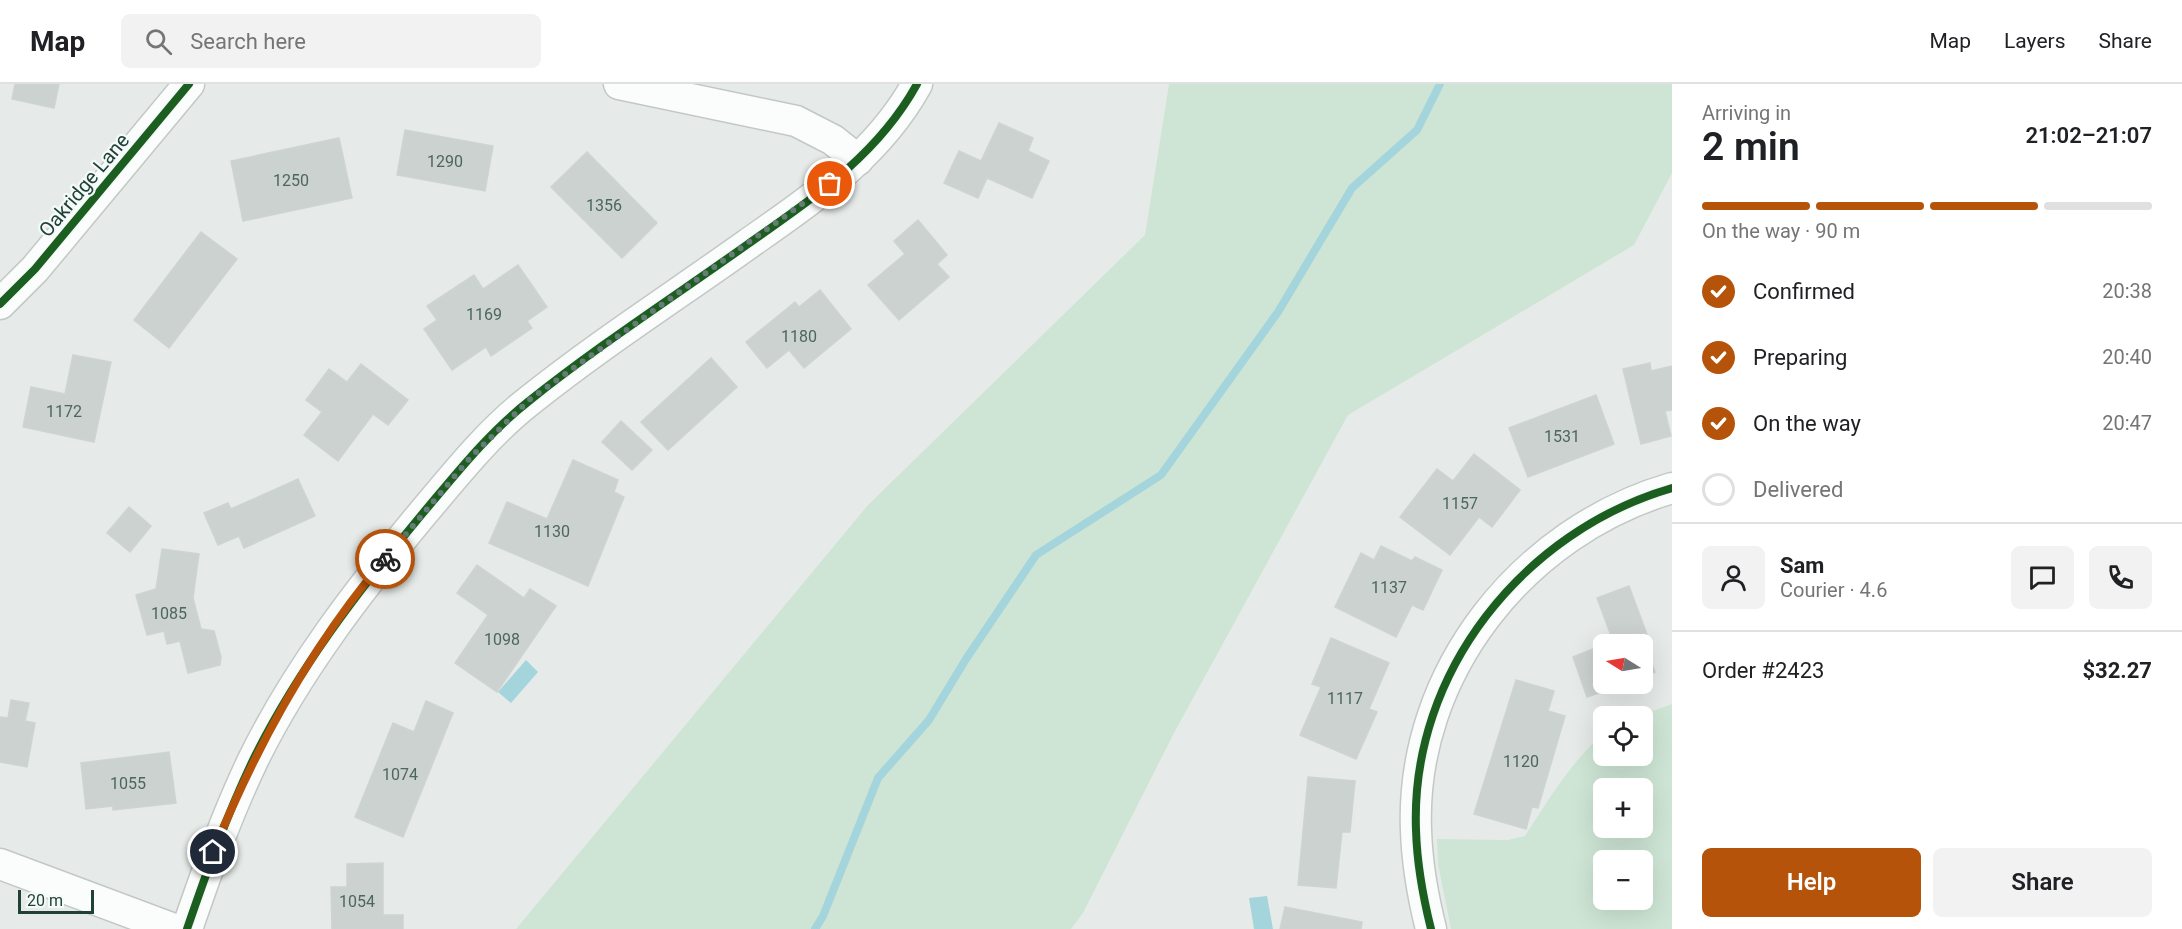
<!DOCTYPE html>
<html lang="en">
<head>
<meta charset="utf-8">
<style>
	:root { --surface:#fff; --page:#f2f2f2; --text:#202124; --muted:#757577; --line:#e0e0e0; --accent:#b45309 }
	body { margin:0; font-family:Roboto,sans-serif; background:var(--page); color:var(--text); height:100vh; display:flex; flex-direction:column; font-size:22px; white-space:nowrap }
	* { box-sizing:border-box; margin:0 }
	p { font-size:20px; color:var(--muted) }
	.icon { flex:none; width:33px; height:33px; fill:none; stroke:currentColor; stroke-width:2; stroke-linecap:round; stroke-linejoin:round }
	.map { position:relative; flex:1; overflow:hidden }
	.details { display:flex; flex-direction:column; background:var(--surface); width:510px }
	.details>* { flex:none }
	.needle { width:39px; rotate:281deg }
	.controls { position:absolute; left:1593px; top:550px; display:grid; gap:12px }
	.controls a { display:grid; place-items:center; width:60px; height:60px; border-radius:9px; background:var(--surface); box-shadow:0 6px 24px #0002; font-size:30px }
	.scale { position:absolute; left:18px; bottom:15px; width:76px; box-sizing:border-box; padding-left:6px; border:3px solid #214138; border-top:0; font-size:16px; line-height:21px; white-space:nowrap; color:#214138; -webkit-text-stroke:4px #f4faf7; paint-order:stroke }
	.pin { position:absolute; display:grid; place-items:center; width:51px; height:51px; color:#fff; margin:-26px; border:3px solid #fff; border-radius:50%; box-shadow:0 2px 6px #0007 }
	.courier { position:absolute; display:grid; place-items:center; width:60px; height:60px; margin:-30px; border:4px solid #b45309; border-radius:50%; background:#fff; color:#222; box-shadow:0 2px 8px #0007 }
	.summary em { font-style:normal; font-weight:600 }
	.summary div { display:flex; flex-direction:column-reverse }
	.summary { display:flex; align-items:center; justify-content:space-between; height:102px; padding:0 30px }
	h1 { font-size:39px; font-weight:600; line-height:45px }
	.bar { display:grid; grid-template-columns:repeat(4,1fr); gap:9px 6px; align-content:center; height:72px; padding:0 30px }
	.bar i { height:8px; border-radius:4px; background:var(--line) }
	.bar .active { background:var(--accent) }
	.bar p { grid-column:span 4 }
	.line { display:flex; align-items:center; gap:15px; padding:0 30px; border-top:2px solid var(--line) }
	.line div { flex:1 }
	.round { display:grid; place-items:center; flex:none; width:63px; height:63px; border-radius:9px; background:var(--page) }
	ol { padding:0 30px; list-style:none }
	li { display:flex; align-items:center; gap:18px; height:66px }
	li p { margin-inline-start:auto }
	li .icon { padding:6px; border-radius:50%; background:var(--accent); color:#fff; stroke-width:4 }
	li:last-child { color:var(--muted) }
	li i { width:33px; height:33px; border:3px solid var(--line); border-radius:50% }
	.action { display:flex; gap:12px; margin-top:auto; padding:12px 30px }
	.action a { flex:1; height:69px; border-radius:9px; background:var(--accent); color:#fff; font-size:24px; font-weight:600; line-height:69px; text-align:center }
	.action a+a { background:var(--page); color:var(--text) }
	header { display:flex; align-items:center; gap:36px; box-sizing:border-box; height:84px; padding:0 30px; background:var(--surface); border-bottom:2px solid var(--line) }
	header strong { font-size:28px }
	nav { display:flex; gap:33px; margin-inline-start:auto; font-size:21px }
	.search { width:420px; height:54px; background:var(--page); display:flex; align-items:center; gap:15px; box-sizing:border-box; padding:0 21px; border-radius:9px; color:var(--muted); font-size:22px }
	main { display:flex; flex:1; min-height:0 }
	.map>svg:first-child { display:block }
	.green { fill:#cee5d5; fill-rule:evenodd }
	.water { fill:#a4d4dc }
	.lines { fill:none; stroke-linecap:round; stroke-linejoin:round }
	.stream { stroke:#a4d4dc; stroke-width:8 }
	.building { fill:#ccd2d0; stroke:#ced4d2; stroke-width:1.5 }
	.street-casing { stroke:#c3c8c6; stroke-width:33 }
	.street { stroke:#fbfcfc; stroke-width:30 }
	.cycleway-casing { stroke:#f4faf7; stroke-width:11 }
	.cycleway { stroke:#1b5e20; stroke-width:8 }
	.done { stroke:#667c76; stroke-width:6; stroke-dasharray:0 10.8 }
	.route { stroke:#b45309; stroke-width:8 }
	.labels { text-anchor:middle; stroke-width:4.5; stroke-linejoin:round; paint-order:stroke }
	.number-label { font-size:16px; fill:#4d665f }
	.street-label { font-size:20px; fill:#214138; stroke:#f4faf7 }
</style>
</head>
<body>
<header>
<strong>Map</strong>
<div class="search"><svg class="icon" aria-label="search" viewBox="0 0 24 24"><circle cx="10" cy="10" r="6"/><path d="M15 15l6 6"/></svg>Search here</div>
<nav><a>Map</a><a>Layers</a><a>Share</a></nav>
</header>
<main>
<div class="map">
<svg width="1672" height="845" viewBox="0 0 1672 845">
	<rect width="100%" height="100%" fill="#e6ebe9"/>
	<g class="green">
		<path d="M1169 0H1672V89L1634 161 1348 331 1174 649 1083 829 1071 845H516L868 421 1145 151Z"/>
		<path d="M1672 620V845H1451L1438 780 1437 755 1508 756 1525 752C1549 715 1570 679 1603 650L1604 672H1642V633H1637ZM1604 705H1642V744H1604ZM1604 777H1642V816H1604Z"/>
	</g>
	<g class="water">
		<path d="M526 576 538 588 511 619 498 608Z"/>
		<path d="M1267 812 1273 845H1254L1249 814Z"/>
	</g>
	<g class="lines">
		<path class="stream" d="M815 845 823 832 878 694 929 636 966 575 1036 471 1161 391 1278 228 1352 104 1417 46 1440 0"/>
	</g>
	<g class="building">
		<path d="M15 0H59L54 24 12 15Z"/>
		<path d="M999 39 1033 54 1028 67 1049 77 1032 114 987 94 978 114 944 99 959 67 981 77Z"/>
		<path d="M405 46 493 62 485 107 397 91Z"/>
		<path d="M339 54 352 114 243 137 231 77Z"/>
		<path d="M587 68 657 139 622 174 551 103Z"/>
		<path d="M918 136 947 171 937 180 949 193 899 236 868 201 905 170 894 157Z"/>
		<path d="M201 148 237 175 169 264 134 236Z"/>
		<path d="M518 181 547 223 527 237 532 244 491 272 486 263 452 286 424 245 437 236 427 222 474 191 483 205Z"/>
		<path d="M820 206 851 245 804 284 789 266 767 284 746 258 795 218 799 223Z"/>
		<path d="M73 271 111 278 94 358 23 343 31 303 65 310Z"/>
		<path d="M711 274 737 303 668 366 641 338Z"/>
		<path d="M1650 279 1651 287 1672 282V326L1665 327 1671 352 1641 360 1623 285Z"/>
		<path d="M361 280 408 316 388 341 373 330 338 377 304 351 322 328 306 316 329 285 347 298Z"/>
		<path d="M1596 311 1614 360 1528 393 1509 344Z"/>
		<path d="M621 337 652 366 632 386 602 358Z"/>
		<path d="M1474 370 1520 406 1492 443 1479 433 1450 471 1400 433 1437 385 1453 397Z"/>
		<path d="M573 376 618 396 614 408 624 413 588 502 489 459 507 418 547 435Z"/>
		<path d="M298 395 315 432 244 464 239 452 218 461 204 429 228 419 231 425Z"/>
		<path d="M129 423 151 442 130 468 107 449Z"/>
		<path d="M1381 462 1412 477 1415 473 1442 486 1423 526 1412 521 1396 553 1335 523 1361 469 1374 476Z"/>
		<path d="M162 465 199 470 193 514 201 545 214 547 221 573 220 581 188 589 180 557 167 560 164 547 147 551 136 511 156 505Z"/>
		<path d="M477 481 524 514 530 505 556 522 497 608 455 579 488 531 457 509Z"/>
		<path d="M1629 502 1648 553 1642 555 1655 588 1642 593V561H1604V600H1624L1587 613 1573 573 1613 557 1597 514Z"/>
		<path d="M1331 554 1389 579 1369 625 1377 628 1356 675 1300 651 1321 603 1312 600Z"/>
		<path d="M1516 596 1554 607 1548 627 1565 632 1538 724 1532 723 1526 745 1474 730Z"/>
		<path d="M11 616 29 619 25 637 35 639 27 683 0 678V633L8 634Z"/>
		<path d="M426 617 453 629 403 753 355 733 393 639 414 648Z"/>
		<path d="M169 668 176 719 113 726V722L86 725 81 679Z"/>
		<path d="M1308 693 1355 697 1350 748H1342L1336 804 1298 801Z"/>
		<path d="M383 779V831H403V845H332L331 803H347V780Z"/>
		<path d="M1285 823 1362 838 1361 845H1280Z"/>
	</g>
	<g class="lines">
		<defs>
			<g id="street">
				<path d="M619 0 796 37 833 56 858 76"/>
				<path d="M0 220 35 185 189 0"/>
				<path d="M0 780 174 845"/>
				<path d="M187 845C207 787 227 730 254 674 298 585 359 506 423 429 456 390 488 349 529 317 599 261 675 212 748 160 813 114 878 71 917 0"/>
				<path d="M1431 845C1423 813 1417 780 1416 746 1410 588 1524 447 1672 404"/>
			</g>
		</defs>
		<use href="#street" class="street-casing"/>
		<use href="#street" class="street"/>
		<defs>
			<g id="cycleway">
				<path d="M0 220 35 185 189 0"/>
				<path d="M187 845C207 787 227 730 254 674 298 585 359 506 423 429 456 390 488 349 529 317 599 261 675 212 748 160 813 114 878 71 917 0"/>
				<path d="M1431 845C1423 813 1417 780 1416 746 1410 588 1524 447 1672 404"/>
			</g>
		</defs>
		<use href="#cycleway" class="cycleway-casing"/>
		<use href="#cycleway" class="cycleway"/>
	</g>
	<g class="lines">
		<path class="done" d="M385 475 470 374 529 316 830 100"/>
		<path class="route" d="M213 768C256 663 311 562 385 475"/>
	</g>
	<g class="labels">
		<g class="number-label">
			<text x="445" y="83">1290</text>
			<text x="291" y="102">1250</text>
			<text x="604" y="127">1356</text>
			<text x="484" y="236">1169</text>
			<text x="799" y="258">1180</text>
			<text x="64" y="333">1172</text>
			<text x="1562" y="358">1531</text>
			<text x="1460" y="425">1157</text>
			<text x="552" y="453">1130</text>
			<text x="1389" y="509">1137</text>
			<text x="169" y="535">1085</text>
			<text x="502" y="561">1098</text>
			<text x="1345" y="620">1117</text>
			<text x="1521" y="683">1120</text>
			<text x="400" y="696">1074</text>
			<text x="128" y="705">1055</text>
			<text x="357" y="823">1054</text>
		</g>
		<g class="street-label">
			<text transform="translate(84 101) rotate(-50)" y="7">Oakridge Lane</text>
		</g>
	</g>
</svg>
<div class="controls">
<a><svg class="needle" viewBox="-14 -14 28 28"><path d="M0-13l5 13h-10z" fill="#e53935"/><path d="M0 13l5-13h-10z" fill="#757577"/></svg></a>
<a><svg class="icon" aria-label="locate" viewBox="0 0 24 24"><circle cx="12" cy="12" r="6"/><path d="M12 2v4M12 18v4M2 12h4M18 12h4"/></svg></a>
<a>+</a>
<a>−</a>
</div>
<div class="scale">20 m</div>
<div class="pin" style="left:830px;top:100px;background:#ea580c"><svg class="icon" aria-label="bag" viewBox="0 0 24 24"><path d="M5 8h14l-1 12H6zM9 8a3 3 0 0 1 6 0"/></svg></div>
<div class="pin" style="left:213px;top:768px;background:#1f2937"><svg class="icon" aria-label="home" viewBox="0 0 24 24"><path d="M3 11l9-7 9 7M6 9v11h12V9"/></svg></div>
<div class="courier" style="left:385px;top:475px"><svg class="icon" aria-label="bike" viewBox="0 0 24 24"><circle cx="6" cy="16" r="4"/><circle cx="18" cy="16" r="4"/><path d="M6 16l4-8h5l3 8M10 8l3 8H6M13 5h3"/></svg></div>
</div>
<section class="details">
<div class="summary"><div><h1>2 min</h1><p>Arriving in</p></div><em>21:02–21:07</em></div>
<div class="bar"><i class="active"></i><i class="active"></i><i class="active"></i><i></i><p>On the way · 90 m</p></div>
<ol>
<li><svg class="icon" aria-label="check" viewBox="0 0 24 24"><path d="M5 12l5 5 9-10"/></svg>Confirmed<p>20:38</p></li>
<li><svg class="icon" aria-label="check" viewBox="0 0 24 24"><path d="M5 12l5 5 9-10"/></svg>Preparing<p>20:40</p></li>
<li><svg class="icon" aria-label="check" viewBox="0 0 24 24"><path d="M5 12l5 5 9-10"/></svg>On the way<p>20:47</p></li>
<li><i></i>Delivered</li>
</ol>
<div class="line" style="height:108px"><a class="round"><svg class="icon" aria-label="person" viewBox="0 0 24 24"><circle cx="12" cy="8" r="4"/><path d="M4 21q1-7 8-7t8 7"/></svg></a><div><b>Sam</b><p>Courier · 4.6</p></div><a class="round"><svg class="icon" aria-label="chat" viewBox="0 0 24 24"><path d="M4 5h16v11H9l-5 4z"/></svg></a><a class="round"><svg class="icon" aria-label="phone" viewBox="0 0 24 24"><path d="M5 4h4l2 5-3 2q2 4 5 5l2-3 5 2v4C11 20 4 13 5 4z"/></svg></a></div>
<div class="line" style="height:78px"><div>Order #2423</div><b>$32.27</b></div>
<div class="action"><a>Help</a><a>Share</a></div>
</section>
</main>
</body>
</html>
